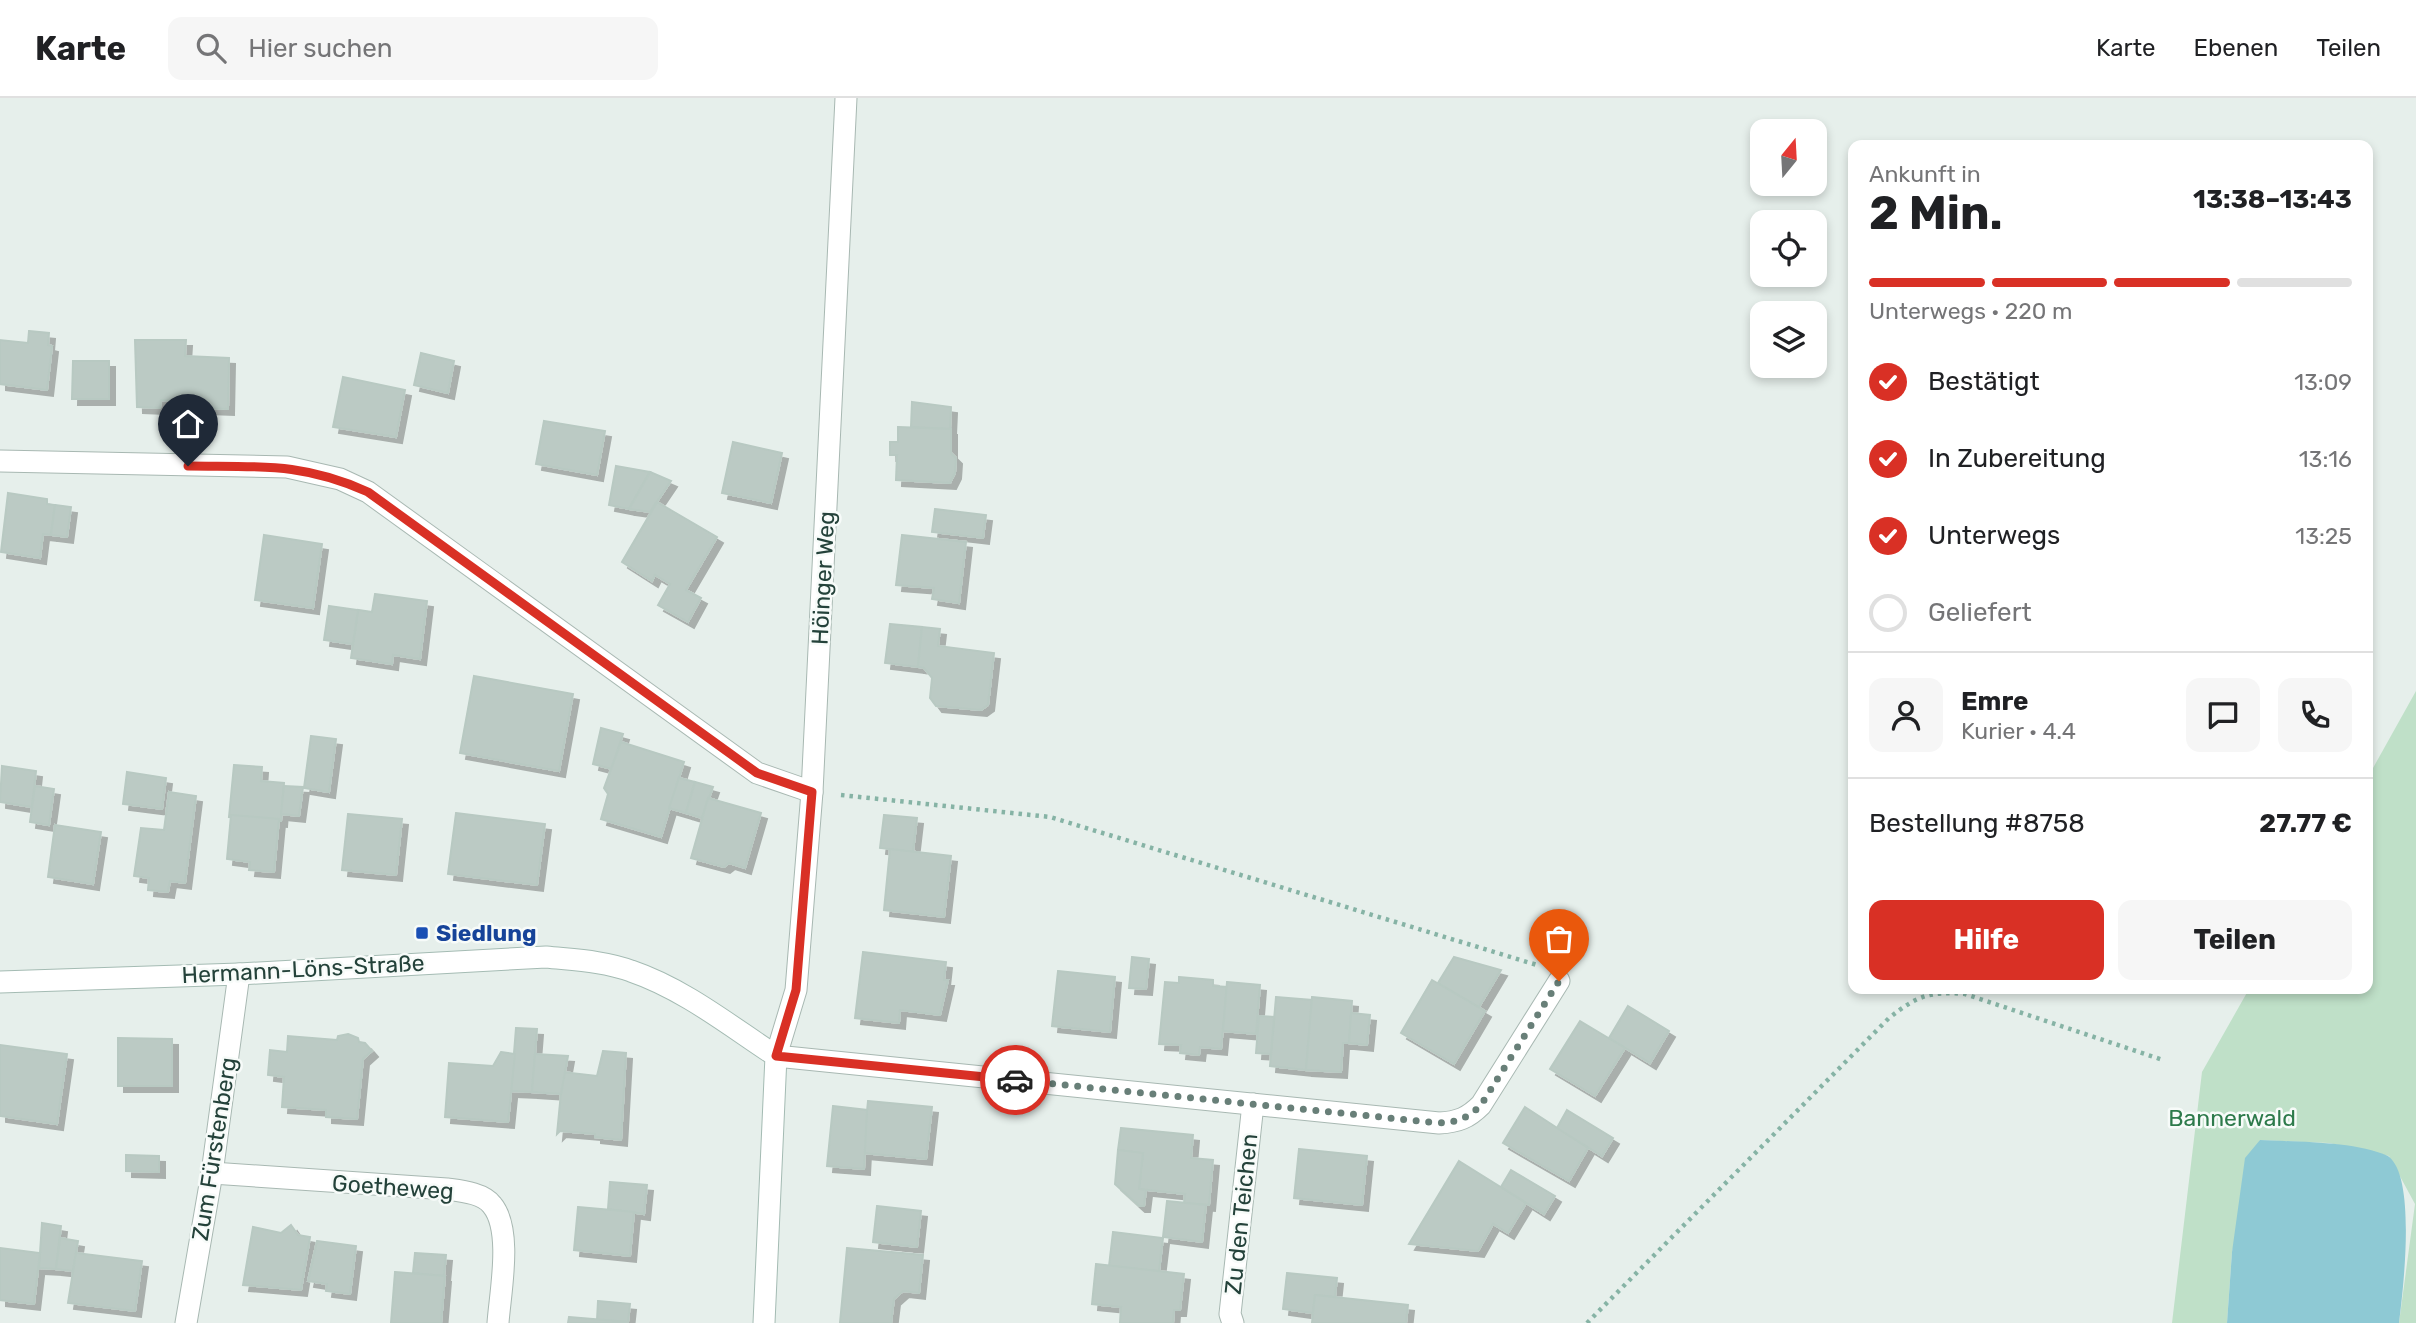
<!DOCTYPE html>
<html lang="de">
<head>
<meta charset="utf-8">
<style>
	:root { --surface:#fff; --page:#f6f6f6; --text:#202124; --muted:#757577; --line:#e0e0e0; --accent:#d93025 }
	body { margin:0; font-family:Rubik,sans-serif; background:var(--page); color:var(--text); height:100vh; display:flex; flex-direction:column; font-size:26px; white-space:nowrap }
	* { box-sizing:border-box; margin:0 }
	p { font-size:23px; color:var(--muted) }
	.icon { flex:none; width:38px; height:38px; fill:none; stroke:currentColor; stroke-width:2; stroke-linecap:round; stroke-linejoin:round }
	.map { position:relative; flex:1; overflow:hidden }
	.panel { position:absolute; left:1848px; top:42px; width:525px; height:854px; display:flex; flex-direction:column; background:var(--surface); border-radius:14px; box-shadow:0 4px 10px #0003 }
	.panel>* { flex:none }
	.needle { width:46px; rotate:18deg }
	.fabs { position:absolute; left:1750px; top:21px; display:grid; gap:14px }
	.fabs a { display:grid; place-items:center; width:77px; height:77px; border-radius:14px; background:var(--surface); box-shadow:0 4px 10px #0003; font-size:35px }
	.pin { position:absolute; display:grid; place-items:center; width:60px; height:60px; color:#fff; margin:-72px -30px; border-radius:50% 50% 50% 0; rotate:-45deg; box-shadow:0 0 7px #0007 }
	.pin .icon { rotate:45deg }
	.courier { position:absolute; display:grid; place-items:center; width:70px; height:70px; margin:-35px; border:5px solid #d93025; border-radius:50%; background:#fff; color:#222; box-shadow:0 2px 9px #0007 }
	.overview em { font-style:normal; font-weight:700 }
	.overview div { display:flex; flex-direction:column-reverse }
	.overview { display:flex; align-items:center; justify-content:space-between; height:119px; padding:0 21px }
	h1 { font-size:46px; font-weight:700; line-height:52px }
	.bar { display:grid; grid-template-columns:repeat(4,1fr); gap:10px 7px; align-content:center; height:84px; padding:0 21px }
	.bar i { height:9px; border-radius:5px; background:var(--line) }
	.bar .current { background:var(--accent) }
	.bar p { grid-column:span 4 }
	.line { display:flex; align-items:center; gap:18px; padding:0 21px; border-top:2px solid var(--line) }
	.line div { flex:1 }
	.round { display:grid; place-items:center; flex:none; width:74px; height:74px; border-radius:14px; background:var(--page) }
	ol { padding:0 21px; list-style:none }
	li { display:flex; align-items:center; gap:21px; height:77px }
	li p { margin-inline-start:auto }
	li .icon { padding:7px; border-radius:50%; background:var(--accent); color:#fff; stroke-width:4 }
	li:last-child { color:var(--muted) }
	li i { width:38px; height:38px; border:4px solid var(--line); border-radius:50% }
	.cta { display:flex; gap:14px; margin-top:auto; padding:14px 21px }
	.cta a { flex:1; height:80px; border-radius:14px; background:var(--accent); color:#fff; font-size:28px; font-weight:700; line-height:80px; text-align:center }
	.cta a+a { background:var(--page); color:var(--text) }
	header { display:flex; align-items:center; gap:42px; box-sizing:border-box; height:98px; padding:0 35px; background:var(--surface); border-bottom:2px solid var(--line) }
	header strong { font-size:33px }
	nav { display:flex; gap:38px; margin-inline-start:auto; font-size:24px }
	.search { width:490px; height:63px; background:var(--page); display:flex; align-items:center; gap:18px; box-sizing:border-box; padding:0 24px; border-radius:14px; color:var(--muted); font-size:26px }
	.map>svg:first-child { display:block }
	.green { fill:#bfe0c8 }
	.water { fill:#8ec9d4 }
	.building { fill:#bbcac4; stroke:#b8c9c2; stroke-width:2; filter:url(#shadow) }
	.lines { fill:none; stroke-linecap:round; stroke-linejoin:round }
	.street-casing { stroke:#a8b8b2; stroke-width:23 }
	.secondary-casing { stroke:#a4bbb3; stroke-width:23 }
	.path { stroke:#86b3a5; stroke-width:4.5; stroke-dasharray:3.5 5; stroke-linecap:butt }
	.street { stroke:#fff; stroke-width:21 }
	.secondary { stroke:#fff; stroke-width:21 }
	.done { stroke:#687f78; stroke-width:7; stroke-dasharray:0 12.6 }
	.route { stroke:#d93025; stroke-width:9 }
	.transit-dot { fill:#1a4fb4; stroke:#f7fbf9; stroke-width:2.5 }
	.labels { text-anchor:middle; stroke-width:5; stroke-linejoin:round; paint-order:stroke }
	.street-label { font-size:23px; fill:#24423a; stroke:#f7fbf9 }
	.transit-label { font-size:23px; font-weight:bold; fill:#164399; stroke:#f7fbf9; text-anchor:start }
	.park-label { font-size:23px; fill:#2d7a4b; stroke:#f7fbf9 }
</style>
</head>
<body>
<header>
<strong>Karte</strong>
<div class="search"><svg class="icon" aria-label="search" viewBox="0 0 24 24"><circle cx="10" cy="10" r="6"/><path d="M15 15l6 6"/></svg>Hier suchen</div>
<nav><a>Karte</a><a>Ebenen</a><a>Teilen</a></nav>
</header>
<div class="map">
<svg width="2416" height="1225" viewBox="0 0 2416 1225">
	<defs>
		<filter id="shadow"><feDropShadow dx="6" dy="6" stdDeviation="0" flood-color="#0004"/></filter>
	</defs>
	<rect width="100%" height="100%" fill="#e6efeb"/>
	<path class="green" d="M2416 593V1225H2399L2415 1106 2389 1058 2329 1045 2260 1042 2232 1154 2227 1225H2172L2202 974 2249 891H2368V679Z"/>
	<path class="water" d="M2260 1042C2297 1044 2354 1043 2388 1058 2416 1078 2404 1185 2399 1225H2227L2232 1154 2245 1060Z"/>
	<g class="building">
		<path d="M29 233 49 235 48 247 52 248 47 292 0 286V242L28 245Z"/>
		<path d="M135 242H186L185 258 229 260 228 311 204 310V303L161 302 160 310 137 309Z"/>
		<path d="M421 255 454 263 448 295 414 287Z"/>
		<path d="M73 263H109V301H72Z"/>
		<path d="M343 279 405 292 396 339 333 329Z"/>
		<path d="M912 304 951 309 950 331 911 329Z"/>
		<path d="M544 323 605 333 597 377 536 366Z"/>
		<path d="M898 329 951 331V355L956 360 955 375 950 385 896 382 897 357H890V344H898Z"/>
		<path d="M733 344 782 355 771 405 722 395Z"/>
		<path d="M616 368 650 374 629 411 609 407Z"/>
		<path d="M650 374 671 383 650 414 629 411Z"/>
		<path d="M8 395 47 401V406L55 407 51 437 43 436 40 460 1 454Z"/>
		<path d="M657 404 717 439 686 492 701 500 688 524 658 507 670 486 655 477 652 483 622 464Z"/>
		<path d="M55 407 71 409 67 439 51 437Z"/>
		<path d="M935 411 986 417 983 440 932 434Z"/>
		<path d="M264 437 322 446 313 510 255 502Z"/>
		<path d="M902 437 966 444 959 505 932 501 934 490 896 487Z"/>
		<path d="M375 496 427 503 420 561 393 557 392 566 351 560 358 512 372 514Z"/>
		<path d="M329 508 358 512 353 546 324 542Z"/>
		<path d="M890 526 922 529 918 569 885 565Z"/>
		<path d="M922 529 940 531 938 548 994 555 988 607 981 612 936 608 930 600 932 580 924 570 918 569Z"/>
		<path d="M474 578 573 596 559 673 460 655Z"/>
		<path d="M601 630 623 636 612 671 593 666Z"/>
		<path d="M311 638 336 641 329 694 304 690Z"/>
		<path d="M621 644 684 664 661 739 601 721 608 696 604 690Z"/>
		<path d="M234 667 262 669 261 683 284 685 281 723 229 719Z"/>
		<path d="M2 668 36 673 32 709 0 704Z"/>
		<path d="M127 674 166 680 162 711 123 706Z"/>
		<path d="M679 680 695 684 686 715 669 710Z"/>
		<path d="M695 684 713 689 702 720 686 715Z"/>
		<path d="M35 688 54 691 49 727 30 724Z"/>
		<path d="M284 688 303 689 299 718 281 716Z"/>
		<path d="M169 694 196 698 185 785 170 783 168 794 148 792 149 780 134 778 141 730 164 732Z"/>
		<path d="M708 700 761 715 745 770 729 765 724 769 691 760Z"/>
		<path d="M456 715 545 726 537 787 448 776Z"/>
		<path d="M348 716 402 721 396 777 342 772Z"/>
		<path d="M231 717 279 721 274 774 249 772 250 764 227 761Z"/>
		<path d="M884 717 917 720 913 754 880 750Z"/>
		<path d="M55 727 101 734 93 786 48 779Z"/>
		<path d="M890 751 951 758 944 819 884 812Z"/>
		<path d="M863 854 946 864 944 882H948L940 917 900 912 899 925 855 920Z"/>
		<path d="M1132 859 1149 861 1146 891 1129 890Z"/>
		<path d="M1454 859 1501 872 1479 909 1438 885Z"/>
		<path d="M1058 873 1115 879 1110 934 1052 928Z"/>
		<path d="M1179 879 1213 882V888L1227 889 1221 951 1200 949 1199 957 1180 955 1181 947 1159 946 1165 884 1179 885Z"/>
		<path d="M1432 882 1485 913 1454 966 1401 935Z"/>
		<path d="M1227 884 1260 887 1256 936 1223 933Z"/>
		<path d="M1276 899 1312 902 1306 972 1270 968Z"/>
		<path d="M1312 899 1352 903 1349 945H1343L1341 974 1306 972Z"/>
		<path d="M1628 908 1669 933 1650 965 1609 940Z"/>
		<path d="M1351 915 1370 917 1367 947 1349 945Z"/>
		<path d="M1259 918 1274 919 1271 956 1256 955Z"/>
		<path d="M1580 923 1625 950 1595 998 1550 971Z"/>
		<path d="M516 930 537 931 532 994 511 993Z"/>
		<path d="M348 936 358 940 359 944 365 945 372 953 363 961 357 1021 326 1019V1012L282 1009 284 979 268 977 270 952 287 954 288 938 337 942 338 938Z"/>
		<path d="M118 940 172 941V988H118Z"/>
		<path d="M0 947 67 956 57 1026 0 1018Z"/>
		<path d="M603 953 626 955 621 1042 595 1039V1036L560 1033 557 1036 563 974 597 978Z"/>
		<path d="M501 954 515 956 508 1024 445 1019 449 965 493 968Z"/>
		<path d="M535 956 568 958 561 996 532 994Z"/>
		<path d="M868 1003 932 1009 926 1061 863 1055Z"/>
		<path d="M833 1008 867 1012 864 1071 827 1068Z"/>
		<path d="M1525 1009 1588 1050 1569 1083 1503 1045Z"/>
		<path d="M1567 1012 1613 1040 1602 1058 1557 1030Z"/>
		<path d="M1121 1030 1193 1037 1191 1060 1213 1062 1209 1107 1184 1105 1185 1096 1139 1091 1143 1055 1118 1052Z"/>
		<path d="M1299 1051 1367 1058 1362 1107 1294 1100Z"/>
		<path d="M1118 1052 1143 1055 1139 1091 1146 1092 1144 1108H1139L1115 1086Z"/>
		<path d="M126 1057 159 1058V1074L126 1073Z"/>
		<path d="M1459 1063 1526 1105 1508 1135 1493 1126 1478 1153 1409 1146Z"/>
		<path d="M1511 1072 1555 1098 1544 1116 1501 1089Z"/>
		<path d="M610 1084 647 1087 644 1116 608 1111Z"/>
		<path d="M1167 1103 1206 1107 1202 1144 1163 1139Z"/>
		<path d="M877 1108 921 1113 917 1149 873 1144Z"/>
		<path d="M578 1109 634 1114 630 1158 574 1152Z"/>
		<path d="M42 1125 61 1128 56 1171 39 1170Z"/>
		<path d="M291 1127 298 1137 310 1139 301 1192 243 1187 253 1129 281 1135Z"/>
		<path d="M1113 1134 1163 1140 1159 1173 1109 1168Z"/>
		<path d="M60 1140 78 1143 73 1173 56 1171Z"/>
		<path d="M317 1143 356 1148 350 1196 326 1193 327 1186 308 1183Z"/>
		<path d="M0 1150 40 1155 34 1206 0 1202Z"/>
		<path d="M847 1150 923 1157 919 1195 903 1193 894 1201 891 1225H840Z"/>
		<path d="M76 1155 142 1163 135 1213 68 1205Z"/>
		<path d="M415 1155 446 1157 444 1178 413 1175Z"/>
		<path d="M1096 1166 1184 1176 1180 1212H1174L1173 1225H1120L1121 1209 1092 1206Z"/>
		<path d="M395 1174 445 1178 441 1225H391Z"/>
		<path d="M1287 1175 1337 1180 1335 1199 1315 1197 1313 1215 1283 1211Z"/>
		<path d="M1315 1197 1408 1207 1406 1225H1312Z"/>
		<path d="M598 1203 630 1206 628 1224 597 1222Z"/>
		<path d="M569 1219 628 1224V1225H568Z"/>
	</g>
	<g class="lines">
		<defs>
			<g id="street">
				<path d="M846 0 812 694 796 892 776 958 1439 1025C1458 1024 1468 1020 1481 1007L1559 883"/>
				<path d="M0 363 287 369 340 381 368 394 757 675 812 694"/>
				<path d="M212 1075 447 1091C461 1093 483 1095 492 1107 513 1132 500 1195 498 1225"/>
				<path d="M186 1225 212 1075 239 876"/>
				<path d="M1233 1225 1230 1216 1253 1006"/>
			</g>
			<path id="secondary" d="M0 884 239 876 546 859C574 862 604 863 631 873 684 891 730 928 776 958L764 1225"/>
		</defs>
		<use href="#street" class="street-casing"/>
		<use href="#secondary" class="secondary-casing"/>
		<g class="path">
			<path d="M841 697 1050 719 1537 867"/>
			<path d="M1587 1225 1889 920C1917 898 1929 893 1965 896L2163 962"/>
		</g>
		<use href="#street" class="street"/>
		<use href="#secondary" class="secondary"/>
	</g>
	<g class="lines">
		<path class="done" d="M1015 982 1439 1025C1458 1024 1468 1020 1481 1007L1559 883"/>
		<path class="route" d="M188 368C258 369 302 364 368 394L757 675 812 694 796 892 776 958 1015 982"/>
	</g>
	<rect class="transit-dot" x="415" y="828" width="14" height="14" rx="3.5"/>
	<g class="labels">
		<g class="street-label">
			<text transform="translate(823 480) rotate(-87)" y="8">Höinger Weg</text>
			<text transform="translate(303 871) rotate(-3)" y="8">Hermann-Löns-Straße</text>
			<text transform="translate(214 1051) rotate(-81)" y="8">Zum Fürstenberg</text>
			<text transform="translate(393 1089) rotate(4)" y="8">Goetheweg</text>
			<text transform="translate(1241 1116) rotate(-84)" y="8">Zu den Teichen</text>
		</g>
		<g class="transit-label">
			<text x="436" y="843">Siedlung</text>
		</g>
		<g class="park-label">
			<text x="2232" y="1028">Bannerwald</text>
		</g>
	</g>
</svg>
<div class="fabs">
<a><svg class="needle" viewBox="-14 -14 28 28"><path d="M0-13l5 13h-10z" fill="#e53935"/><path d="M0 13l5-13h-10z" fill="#757577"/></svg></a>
<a><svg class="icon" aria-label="locate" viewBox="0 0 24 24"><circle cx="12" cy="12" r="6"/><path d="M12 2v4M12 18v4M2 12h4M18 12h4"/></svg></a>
<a><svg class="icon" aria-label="layers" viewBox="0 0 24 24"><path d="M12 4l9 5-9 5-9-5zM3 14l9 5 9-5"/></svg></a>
</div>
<div class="pin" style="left:1559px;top:883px;background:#ea580c"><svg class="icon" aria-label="bag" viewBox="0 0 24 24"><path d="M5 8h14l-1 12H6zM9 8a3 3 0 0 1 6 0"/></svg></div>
<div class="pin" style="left:188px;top:368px;background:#1f2937"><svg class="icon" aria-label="home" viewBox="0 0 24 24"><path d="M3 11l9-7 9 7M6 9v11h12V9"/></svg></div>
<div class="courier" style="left:1015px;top:982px"><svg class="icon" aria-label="car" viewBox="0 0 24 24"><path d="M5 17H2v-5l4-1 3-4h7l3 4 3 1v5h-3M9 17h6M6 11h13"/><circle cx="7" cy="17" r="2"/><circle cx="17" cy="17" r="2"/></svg></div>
<section class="panel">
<div class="overview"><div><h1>2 Min.</h1><p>Ankunft in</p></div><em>13:38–13:43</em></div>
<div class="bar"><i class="current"></i><i class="current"></i><i class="current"></i><i></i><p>Unterwegs · 220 m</p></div>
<ol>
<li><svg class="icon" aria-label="check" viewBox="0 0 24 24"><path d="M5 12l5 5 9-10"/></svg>Bestätigt<p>13:09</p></li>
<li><svg class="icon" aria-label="check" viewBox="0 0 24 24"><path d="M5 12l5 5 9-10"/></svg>In Zubereitung<p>13:16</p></li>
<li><svg class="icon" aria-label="check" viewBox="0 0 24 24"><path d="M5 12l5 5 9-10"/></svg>Unterwegs<p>13:25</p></li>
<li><i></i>Geliefert</li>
</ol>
<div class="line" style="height:126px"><a class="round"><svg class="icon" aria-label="person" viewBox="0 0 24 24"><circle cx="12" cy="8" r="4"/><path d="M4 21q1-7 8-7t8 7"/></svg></a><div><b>Emre</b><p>Kurier · 4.4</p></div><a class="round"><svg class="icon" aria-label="chat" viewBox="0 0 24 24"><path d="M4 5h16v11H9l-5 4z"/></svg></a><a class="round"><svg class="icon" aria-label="phone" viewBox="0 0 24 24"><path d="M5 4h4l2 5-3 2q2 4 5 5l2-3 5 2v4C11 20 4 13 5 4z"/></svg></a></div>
<div class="line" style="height:91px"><div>Bestellung #8758</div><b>27.77 €</b></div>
<div class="cta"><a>Hilfe</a><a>Teilen</a></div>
</section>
</div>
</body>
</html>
